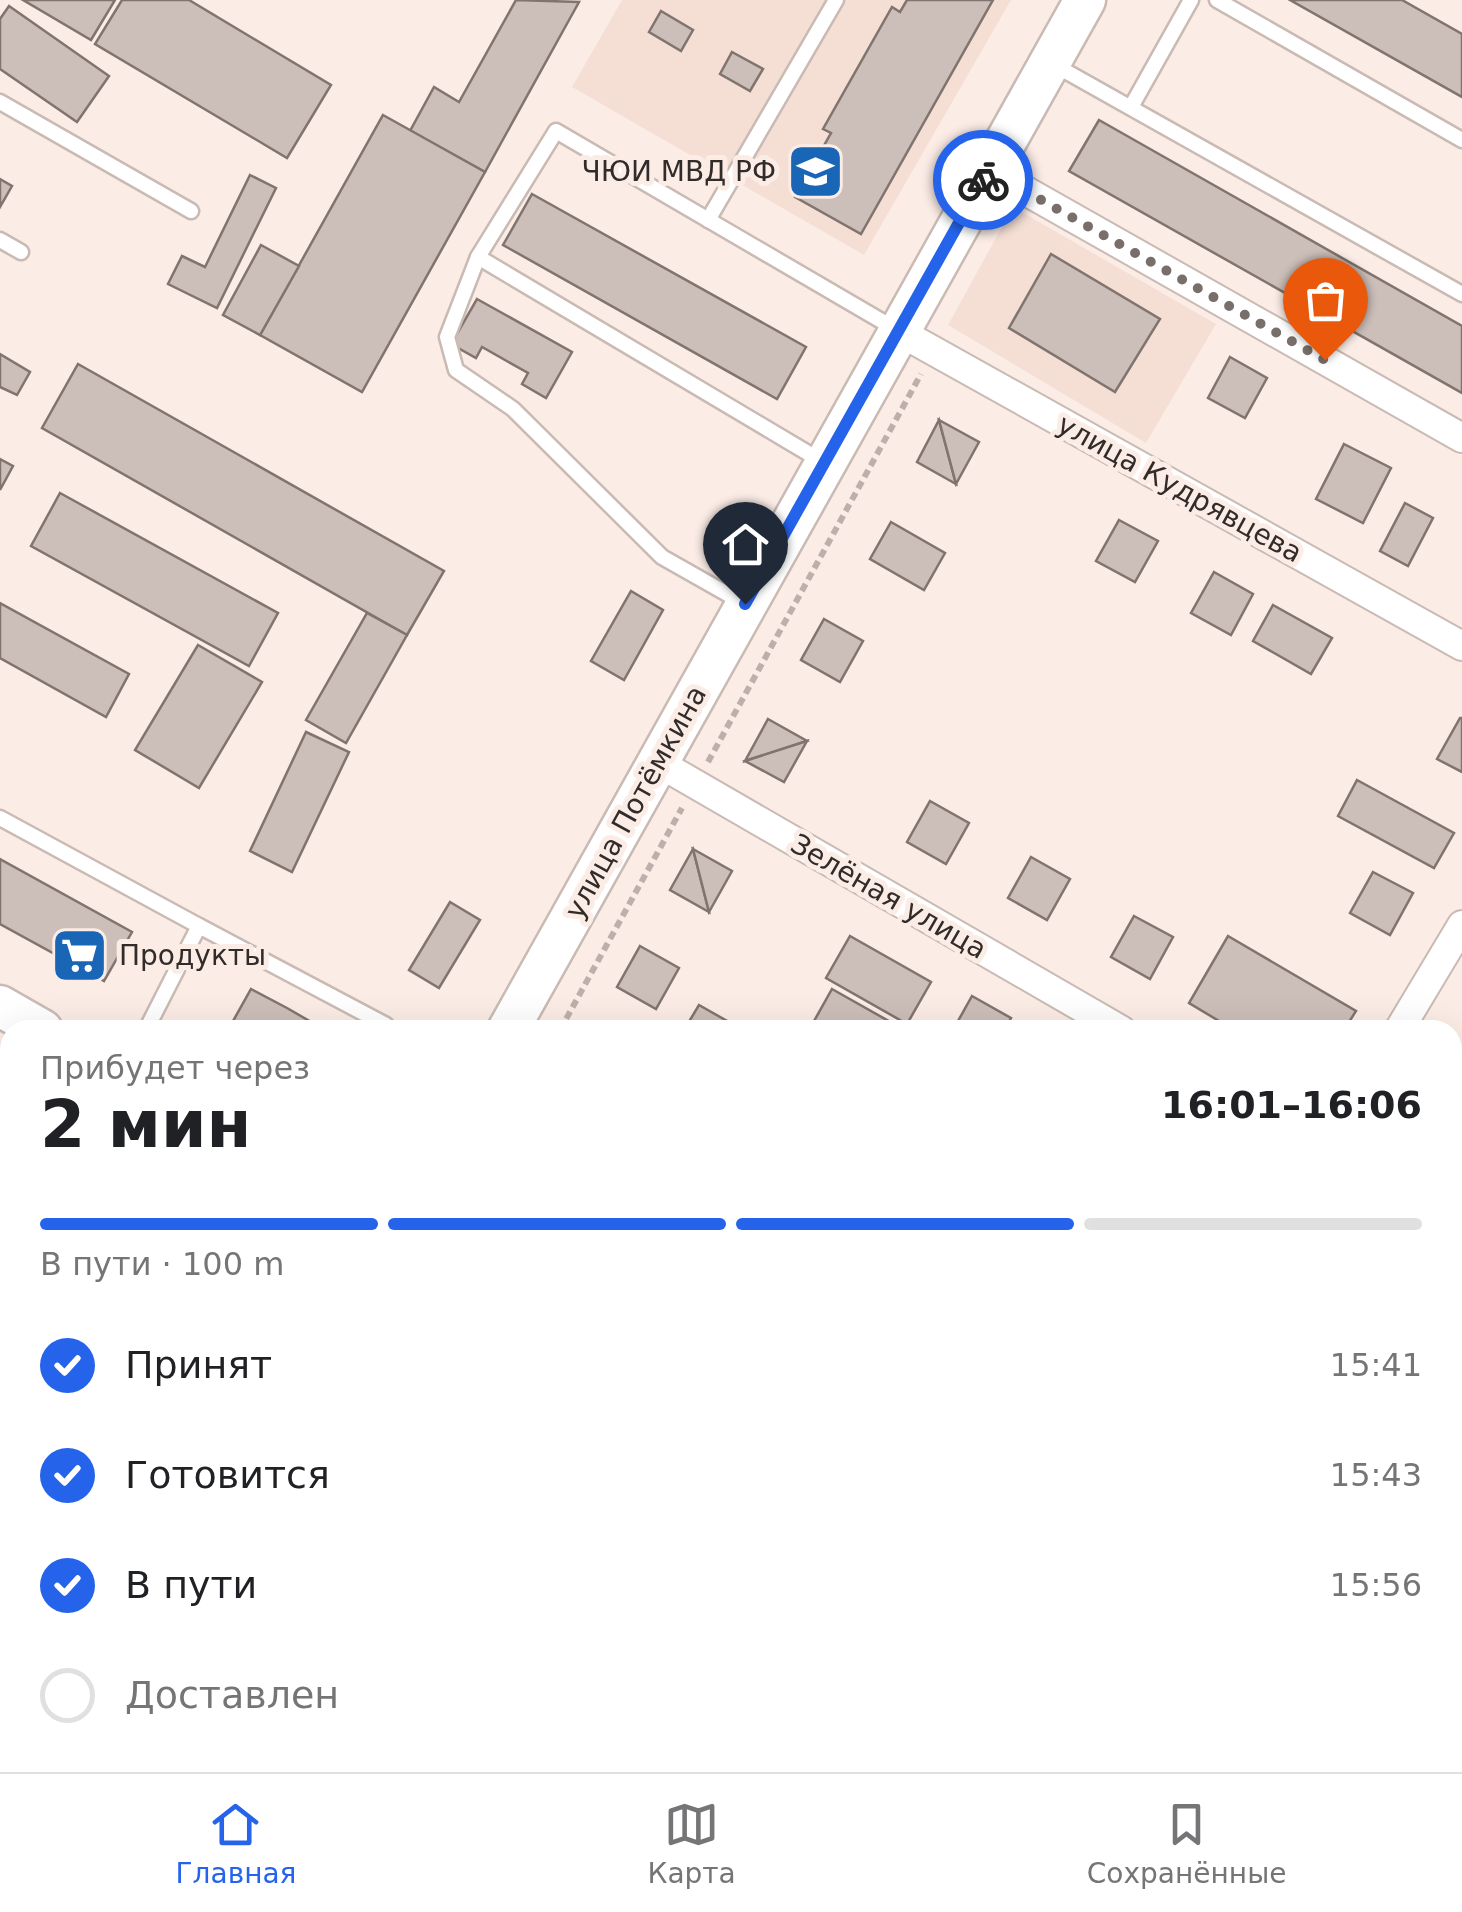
<!DOCTYPE html>
<html lang="ru">
<head>
<meta charset="utf-8">
<style>
	:root { --surface:#fff; --page:#f6f6f6; --text:#202124; --muted:#757577; --line:#e0e0e0; --accent:#2563eb }
	body { margin:0; font-family:"DejaVu Sans",sans-serif; background:var(--page); color:var(--text); height:100vh; display:flex; flex-direction:column; font-size:38px; white-space:nowrap }
	* { box-sizing:border-box; margin:0 }
	p { font-size:32px; color:var(--muted) }
	.icon { flex:none; width:55px; height:55px; fill:none; stroke:currentColor; stroke-width:2; stroke-linecap:round; stroke-linejoin:round }
	.map { position:relative; flex:1; overflow:hidden }
	.panel { position:absolute; left:0px; top:1020px; width:1462px; height:752px; display:flex; flex-direction:column; background:var(--surface); border-radius:30px 30px 0 0; box-shadow:0 10px 40px #0002 }
	.panel>* { flex:none }
	.pin { position:absolute; display:grid; place-items:center; width:85px; height:85px; color:#fff; margin:-102px -42px; border-radius:50% 50% 50% 0; rotate:-45deg; box-shadow:0 0 10px #0007 }
	.pin .icon { rotate:45deg }
	.courier { position:absolute; display:grid; place-items:center; width:100px; height:100px; margin:-50px; border:8px solid #2563eb; border-radius:50%; background:#fff; color:#222; box-shadow:0 2px 12px #0007 }
	.summary em { font-style:normal; font-weight:600 }
	.summary div { display:flex; flex-direction:column-reverse }
	.summary { display:flex; align-items:center; justify-content:space-between; height:170px; padding:0 40px }
	h1 { font-size:65px; font-weight:600; line-height:75px }
	.bar { display:grid; grid-template-columns:repeat(4,1fr); gap:15px 10px; align-content:center; height:120px; padding:0 40px }
	.bar i { height:12px; border-radius:8px; background:var(--line) }
	.bar .on { background:var(--accent) }
	.bar p { grid-column:span 4 }
	ol { padding:0 40px; list-style:none }
	li { display:flex; align-items:center; gap:30px; height:110px }
	li p { margin-inline-start:auto }
	li .icon { padding:10px; border-radius:50%; background:var(--accent); color:#fff; stroke-width:4 }
	li:last-child { color:var(--muted) }
	li i { width:55px; height:55px; border:5px solid var(--line); border-radius:50% }
	.menu { display:flex; justify-content:space-around; align-items:center; height:140px; border-top:2px solid var(--line); background:var(--surface); font-size:28px; color:var(--muted) }
	.menu a { display:grid; justify-items:center; gap:5px }
	.menu .on { color:var(--accent) }
	.map>svg:first-child { display:block }
	.built { fill:#f5dfd5 }
	.building { fill:#ccbeb8; stroke:#81746f; stroke-width:2.5 }
	.lines { fill:none; stroke-linecap:round; stroke-linejoin:round }
	.lane-casing { stroke:#c9bab4; stroke-width:19 }
	.street-casing { stroke:#c9bab4; stroke-width:32 }
	.secondary-casing { stroke:#c9bab4; stroke-width:45 }
	.path { stroke:#bdb0ac; stroke-width:6; stroke-dasharray:8 5; stroke-linecap:butt }
	.lane { stroke:#fff; stroke-width:14 }
	.street { stroke:#fff; stroke-width:28 }
	.secondary { stroke:#fff; stroke-width:40 }
	.done { stroke:#786f6b; stroke-width:10; stroke-dasharray:0 18 }
	.route { stroke:#2563eb; stroke-width:12 }
	.labels { text-anchor:middle; stroke-width:10; stroke-linejoin:round; paint-order:stroke }
	.poi-label { font-size:28px; fill:#312b29; stroke:#fbece6; text-anchor:end }
	.street-label { font-size:28px; fill:#312b29; stroke:#fbece6 }
</style>
</head>
<body>
<div class="map">
<svg width="1462" height="1772" viewBox="0 0 1462 1772">
	<rect width="100%" height="100%" fill="#fbece6"/>
	<g class="built">
		<path d="M622 0H1011L864 255 572 87Z"/>
		<path d="M1013 207 1216 324 1146 443 948 325Z"/>
		<path d="M162 1763H197L214 1772H157Z"/>
	</g>
	<g class="building">
		<path d="M23 0H115L91 40Z"/>
		<path d="M122 0H189L331 85 287 158 95 44Z"/>
		<path d="M516 0 579 2 485 172 410 131 434 87 459 102Z"/>
		<path d="M907 0H993L861 234 795 197 831 133 823 129 892 7 900 12Z"/>
		<path d="M1290 0H1402L1462 34V97Z"/>
		<path d="M9 6 109 76 77 122 0 69V19Z"/>
		<path d="M661 11 693 30 681 51 649 32Z"/>
		<path d="M732 52 763 69 750 91 720 74Z"/>
		<path d="M383 115 485 172 362 392 260 335Z"/>
		<path d="M1099 120 1462 326V393L1069 171Z"/>
		<path d="M250 175 276 188 217 308 168 284 182 256 205 267Z"/>
		<path d="M0 179 12 186 0 207Z"/>
		<path d="M532 194 806 347 777 399 503 245Z"/>
		<path d="M261 245 299 266 260 335 223 315Z"/>
		<path d="M1051 254 1160 319 1115 392 1009 328Z"/>
		<path d="M477 299 572 352 546 398 522 384 528 373 482 347 476 358 451 344Z"/>
		<path d="M0 354 30 372 17 395 0 387Z"/>
		<path d="M1230 357 1267 378 1245 418 1208 398Z"/>
		<path d="M78 364 444 571 407 635 42 428Z"/>
		<path d="M939 420 956 484 917 462Z"/>
		<path d="M939 420 979 442 956 484Z"/>
		<path d="M1344 444 1391 468 1363 523 1316 499Z"/>
		<path d="M0 459 13 466 0 490Z"/>
		<path d="M60 493 278 613 249 666 31 546Z"/>
		<path d="M1405 503 1433 518 1408 566 1380 551Z"/>
		<path d="M1119 520 1158 541 1135 582 1096 561Z"/>
		<path d="M891 522 945 553 924 590 870 559Z"/>
		<path d="M1214 572 1253 594 1231 635 1191 613Z"/>
		<path d="M631 591 663 610 624 680 591 661Z"/>
		<path d="M0 603 129 674 106 717 0 658Z"/>
		<path d="M1273 605 1332 638 1311 674 1253 641Z"/>
		<path d="M367 613 407 635 346 743 306 720Z"/>
		<path d="M824 619 863 641 840 682 801 660Z"/>
		<path d="M198 645 262 682 199 788 135 750Z"/>
		<path d="M1460 718H1462V772L1437 759Z"/>
		<path d="M768 719 807 741 745 761Z"/>
		<path d="M306 732 349 752 292 872 250 851Z"/>
		<path d="M807 741 784 782 745 761Z"/>
		<path d="M1357 780 1454 833 1434 868 1338 816Z"/>
		<path d="M930 801 969 823 946 864 907 842Z"/>
		<path d="M693 849 709 912 670 890Z"/>
		<path d="M693 849 732 871 709 912Z"/>
		<path d="M1031 857 1070 879 1047 920 1008 898Z"/>
		<path d="M0 859 132 932 104 981 0 924Z"/>
		<path d="M1373 872 1413 893 1390 935 1350 913Z"/>
		<path d="M450 902 480 920 439 988 409 970Z"/>
		<path d="M1134 916 1173 937 1150 979 1111 957Z"/>
		<path d="M850 936 931 982 907 1024 826 978Z"/>
		<path d="M1228 936 1356 1011 1344 1030H1234L1189 1003Z"/>
		<path d="M640 946 679 968 656 1009 617 987Z"/>
		<path d="M251 989 287 1008 325 1030H228Z"/>
		<path d="M832 989 894 1024 890 1030H809Z"/>
		<path d="M972 996 1011 1018 1005 1030H953Z"/>
		<path d="M699 1005 743 1030H684Z"/>
		<path d="M1452 1096 1462 1101V1142L1456 1152 1452 1150Z"/>
		<path d="M10 1267V1338L2 1344 0 1275Z"/>
		<path d="M1452 1667 1462 1672V1692L1452 1709Z"/>
		<path d="M465 1762H478L495 1772H460Z"/>
		<path d="M731 1762H765L779 1770 726 1772Z"/>
		<path d="M1106 1762 1101 1772H1070L1054 1763Z"/>
	</g>
	<g class="lines">
		<defs>
			<g id="lane">
				<path d="M1217 0 1462 140"/>
				<path d="M1051 63 1462 294"/>
				<path d="M0 102 191 211"/>
				<path d="M1131 107 1191 0"/>
				<path d="M708 220 836 0"/>
				<path d="M0 240 21 252"/>
				<path d="M478 257 447 337 456 370 513 409 662 557 745 604"/>
				<path d="M823 462 478 257 556 131 897 330"/>
				<path d="M0 818 199 926"/>
				<path d="M146 1030 199 926 386 1025"/>
				<path d="M0 1382 10 1374"/>
				<path d="M0 1407 10 1412"/>
				<path d="M0 1663 10 1654"/>
				<path d="M0 1760 10 1772"/>
			</g>
			<g id="street">
				<path d="M989 170 1462 438"/>
				<path d="M898 331 1462 646"/>
				<path d="M657 762 1121 1030"/>
				<path d="M1399 1030 1462 925"/>
				<path d="M1452 1218 1462 1223"/>
				<path d="M566 1762 583 1772"/>
				<path d="M980 1772 986 1762"/>
			</g>
			<g id="secondary">
				<path d="M0 1006 42 1030"/>
				<path d="M508 1030 1085 0"/>
				<path d="M1341 1762 1358 1772"/>
				<path d="M86 1772 91 1762"/>
			</g>
		</defs>
		<use href="#lane" class="lane-casing"/>
		<use href="#street" class="street-casing"/>
		<use href="#secondary" class="secondary-casing"/>
		<g class="path">
			<path d="M708 762 921 374"/>
			<path d="M560 1030 682 808"/>
			<path d="M1214 1762 1230 1772"/>
			<path d="M138 1772 143 1762"/>
		</g>
		<use href="#lane" class="lane"/>
		<use href="#street" class="street"/>
		<use href="#secondary" class="secondary"/>
	</g>
	<g class="lines">
		<path class="done" d="M983 180 988 170 1325 360"/>
		<path class="route" d="M745 604 983 180"/>
	</g>
	<defs>
		<symbol id="university-square" viewBox="-11 -11 22 22"><rect x="-9" y="-9" width="18" height="18" rx="4" fill="#1a66b6" stroke="#fbece6"/><path d="M0-5L7-2L0 1L-7-2ZM-4 1L0 2.5L4 1V4Q0 6-4 4Z" fill="#fff"/></symbol>
		<symbol id="supermarket-square" viewBox="-11 -11 22 22"><rect x="-9" y="-9" width="18" height="18" rx="4" fill="#1a66b6" stroke="#fbece6"/><path d="M-6-5.5h2.5l.6 2H6L4.5 2H-2.5L-4.4-4H-6ZM-1.5 3.2a1.3 1.3 0 1 0 .1 0ZM3 3.2a1.3 1.3 0 1 0 .1 0Z" fill="#fff"/></symbol>
	</defs>
	<g fill-rule="evenodd">
		<use href="#university-square" x="784" y="140" width="63" height="63"/>
		<use href="#supermarket-square" x="48" y="924" width="63" height="63"/>
	</g>
	<g class="labels">
		<g class="poi-label">
			<text x="776" y="181">ЧЮИ МВД РФ</text>
			<text x="119" y="965" text-anchor="start">Продукты</text>
		</g>
		<g class="street-label">
			<text transform="translate(1180 488) rotate(29)" y="10">улица Кудрявцева</text>
			<text transform="translate(635 802) rotate(-61)" y="10">улица Потёмкина</text>
			<text transform="translate(889 896) rotate(30)" y="10">Зелёная улица</text>
		</g>
	</g>
</svg>
<div class="pin" style="left:1325px;top:360px;background:#ea580c"><svg class="icon" aria-label="bag" viewBox="0 0 24 24"><path d="M5 8h14l-1 12H6zM9 8a3 3 0 0 1 6 0"/></svg></div>
<div class="pin" style="left:745px;top:604px;background:#1f2937"><svg class="icon" aria-label="home" viewBox="0 0 24 24"><path d="M3 11l9-7 9 7M6 9v11h12V9"/></svg></div>
<div class="courier" style="left:983px;top:180px"><svg class="icon" aria-label="bike" viewBox="0 0 24 24"><circle cx="6" cy="16" r="4"/><circle cx="18" cy="16" r="4"/><path d="M6 16l4-8h5l3 8M10 8l3 8H6M13 5h3"/></svg></div>
<section class="panel">
<div class="summary"><div><h1>2 мин</h1><p>Прибудет через</p></div><em>16:01–16:06</em></div>
<div class="bar"><i class="on"></i><i class="on"></i><i class="on"></i><i></i><p>В пути · 100 m</p></div>
<ol>
<li><svg class="icon" aria-label="check" viewBox="0 0 24 24"><path d="M5 12l5 5 9-10"/></svg>Принят<p>15:41</p></li>
<li><svg class="icon" aria-label="check" viewBox="0 0 24 24"><path d="M5 12l5 5 9-10"/></svg>Готовится<p>15:43</p></li>
<li><svg class="icon" aria-label="check" viewBox="0 0 24 24"><path d="M5 12l5 5 9-10"/></svg>В пути<p>15:56</p></li>
<li><i></i>Доставлен</li>
</ol>
</section>
</div>
<nav class="menu">
<a class="on"><svg class="icon" aria-label="home" viewBox="0 0 24 24"><path d="M3 11l9-7 9 7M6 9v11h12V9"/></svg>Главная</a>
<a><svg class="icon" aria-label="map" viewBox="0 0 24 24"><path d="M3 6l6-2 6 2 6-2v14l-6 2-6-2-6 2zM9 4v14M15 6v14"/></svg>Карта</a>
<a><svg class="icon" aria-label="saved" viewBox="0 0 24 24"><path d="M7 4h10v16l-5-4-5 4z"/></svg>Сохранённые</a>
</nav>
</body>
</html>
